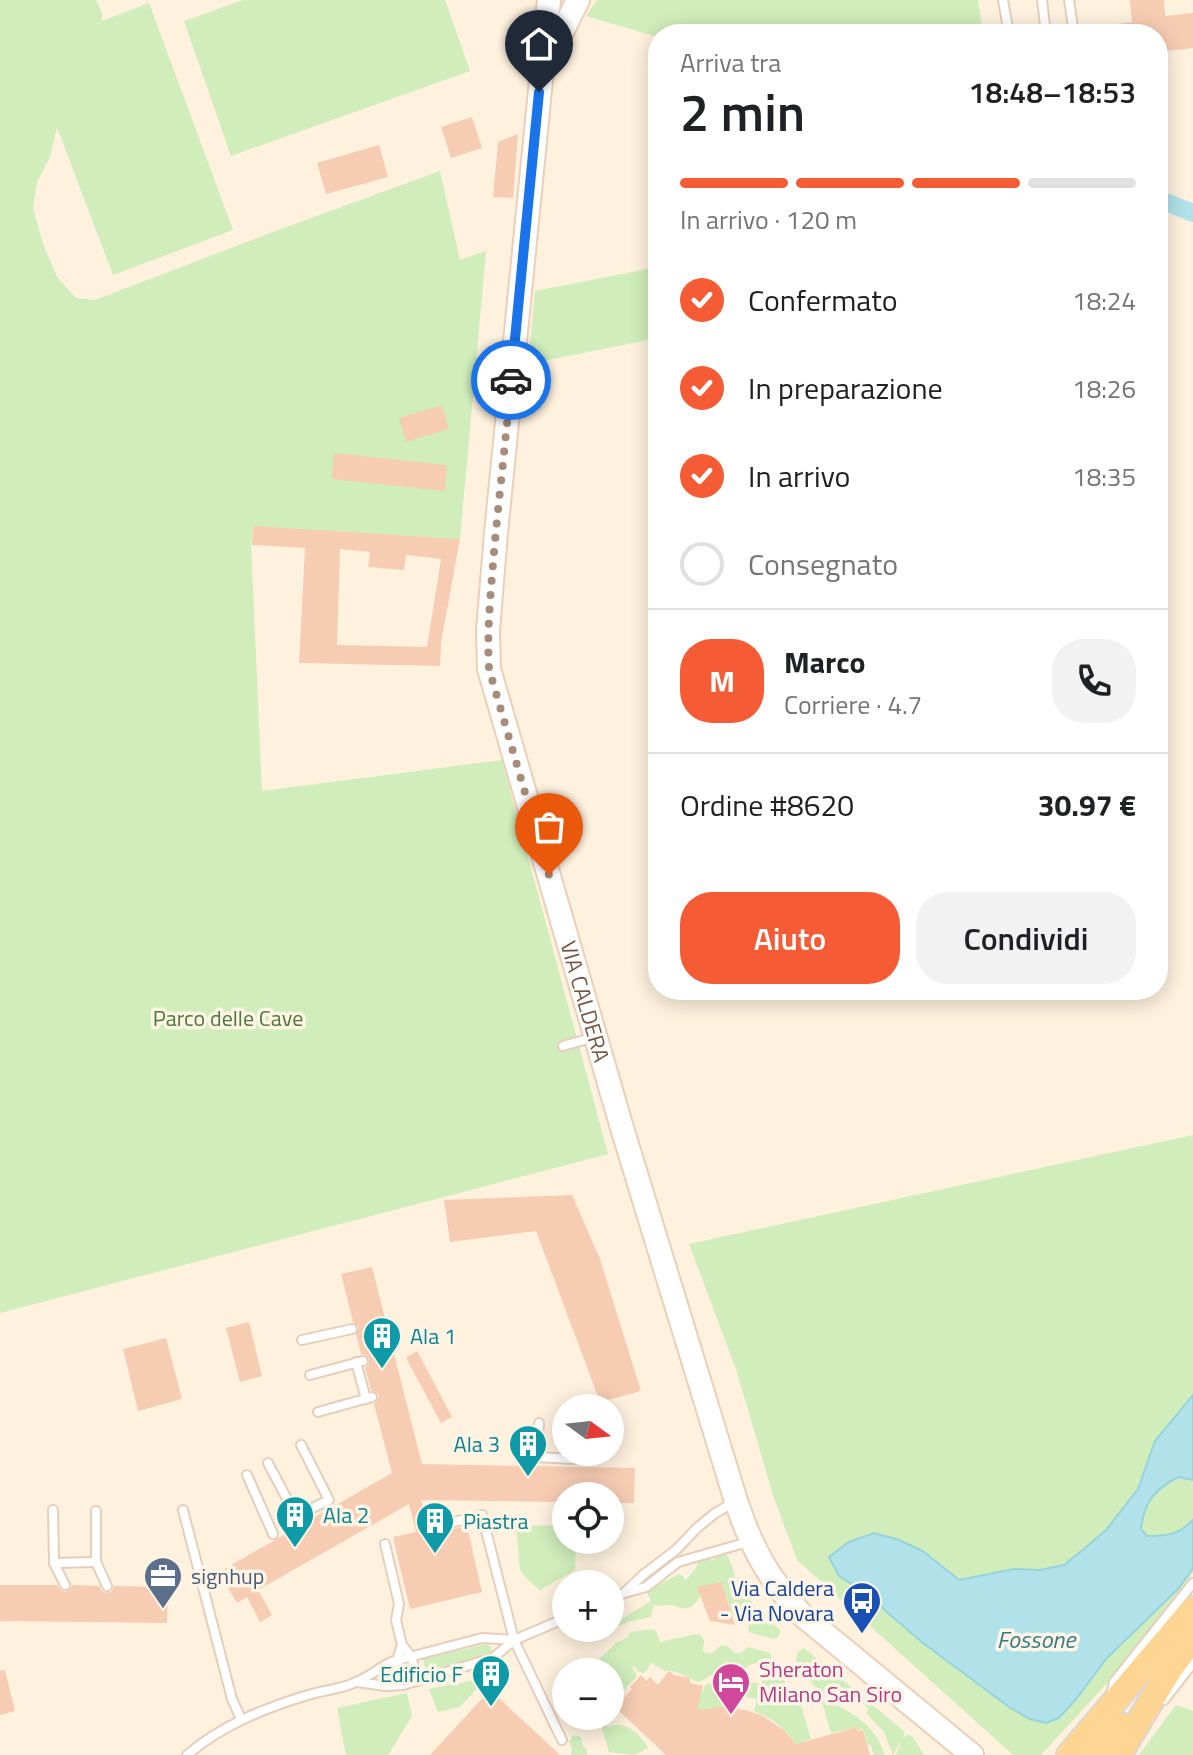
<!DOCTYPE html>
<html lang="it">
<head>
<meta charset="utf-8">
<style>
	:root { --surface:#fff; --page:#f2f2f2; --text:#202124; --muted:#757577; --line:#e0e0e0; --accent:#f55c36 }
	body { margin:0; font-family:"Titillium Web",sans-serif; background:var(--page); color:var(--text); height:100vh; display:flex; flex-direction:column; font-size:30px; white-space:nowrap }
	* { box-sizing:border-box; margin:0 }
	p { font-size:26px; color:var(--muted) }
	.icon { flex:none; width:44px; height:44px; fill:none; stroke:currentColor; stroke-width:2; stroke-linecap:round; stroke-linejoin:round }
	.map { position:relative; flex:1; overflow:hidden }
	.drawer { position:absolute; left:648px; top:24px; width:520px; height:976px; display:flex; flex-direction:column; background:var(--surface); border-radius:32px; box-shadow:0 4px 20px #0003 }
	.drawer>* { flex:none }
	.needle { width:52px; rotate:105deg }
	.fabs { position:absolute; left:552px; top:1394px; display:grid; gap:16px }
	.fabs a { display:grid; place-items:center; width:72px; height:72px; border-radius:50%; background:var(--surface); box-shadow:0 4px 20px #0003; font-size:40px }
	.pin { position:absolute; display:grid; place-items:center; width:68px; height:68px; color:#fff; margin:-82px -34px; border-radius:50% 50% 50% 0; rotate:-45deg; box-shadow:0 0 8px #0007 }
	.pin .icon { rotate:45deg }
	.courier { position:absolute; display:grid; place-items:center; width:80px; height:80px; margin:-40px; border:6px solid #1a73e8; border-radius:50%; background:#fff; color:#222; box-shadow:0 2px 10px #0007 }
	.headline em { font-style:normal; font-weight:600 }
	.headline div { display:flex; flex-direction:column-reverse }
	.headline { display:flex; align-items:center; justify-content:space-between; height:136px; padding:0 32px }
	h1 { font-size:52px; font-weight:600; line-height:60px }
	.bar { display:grid; grid-template-columns:repeat(4,1fr); gap:12px 8px; align-content:center; height:96px; padding:0 32px }
	.bar i { height:10px; border-radius:6px; background:var(--line) }
	.bar .selected { background:var(--accent) }
	.bar p { grid-column:span 4 }
	.line { display:flex; align-items:center; gap:20px; padding:0 32px; border-top:2px solid var(--line) }
	.line div { flex:1 }
	.round { display:grid; place-items:center; flex:none; width:84px; height:84px; border-radius:32px; background:var(--page) }
	ol { padding:0 32px; list-style:none }
	li { display:flex; align-items:center; gap:24px; height:88px }
	li p { margin-inline-start:auto }
	li .icon { padding:8px; border-radius:50%; background:var(--accent); color:#fff; stroke-width:4 }
	li:last-child { color:var(--muted) }
	li i { width:44px; height:44px; border:4px solid var(--line); border-radius:50% }
	.cta { display:flex; gap:16px; margin-top:auto; padding:16px 32px }
	.cta a { flex:1; height:92px; border-radius:32px; background:var(--accent); color:#fff; font-size:32px; font-weight:600; line-height:92px; text-align:center }
	.cta a+a { background:var(--page); color:var(--text) }
	.map>svg:first-child { display:block }
	.green { fill:#d0edbb }
	.water { fill:#b1e2e9; stroke:#96d3dc; stroke-width:2 }
	.lines { fill:none; stroke-linecap:round; stroke-linejoin:round }
	.canal { stroke:#b1e2e9; stroke-width:18 }
	.building { fill:#f6ccb3; fill-rule:evenodd }
	.lane-casing { stroke:#e5cebc; stroke-width:12 }
	.secondary-casing { stroke:#ebcfb8; stroke-width:26 }
	.primary-casing { stroke:#ded6d2; stroke-width:28 }
	.lane { stroke:#fff; stroke-width:8 }
	.secondary { stroke:#fff; stroke-width:22 }
	.primary { stroke:#ffd594; stroke-width:24 }
	.done { stroke:#a68c7a; stroke-width:8; stroke-dasharray:0 14.4 }
	.route { stroke:#1a73e8; stroke-width:10 }
	.labels { text-anchor:middle; stroke-width:7; stroke-linejoin:round; paint-order:stroke }
	.street-label { font-size:22px; fill:#765544; stroke:#fff5e6 }
	.park-label { font-size:22px; fill:#4c7838; stroke:#fff5e6 }
	.culture-label { font-size:22px; fill:#0d838f; stroke:#fff5e6; text-anchor:start }
	.service-label { font-size:22px; fill:#4e5e75; stroke:#fff5e6; text-anchor:start }
	.transit-label { font-size:22px; fill:#164399; stroke:#fff5e6; text-anchor:end }
	.hotel-label { font-size:22px; fill:#b23c85; stroke:#fff5e6; text-anchor:start }
	.water-label { font-size:24px; font-style:italic; fill:#397a85; stroke:#fff5e6 }
</style>
</head>
<body>
<div class="map">
<svg width="1193" height="1755" viewBox="0 0 1193 1755">
	<rect width="100%" height="100%" fill="#fef1de"/>
	<g class="green">
		<path d="M0 0H96L102 13V21L149 3 233 230 113 275 57 127 50 157 37 182 33 208 43 244 57 277 76 298 95 300 273 232 440 171 460 260 486 251 460 539 253 527 251 546 262 791 502 760 608 1154 0 1313Z"/>
		<path d="M243 0H445L470 71 231 156 184 21Z"/>
		<path d="M597 0H978L983 34H658V37L586 16Z"/>
		<path d="M658 267V338L528 364 535 291Z"/>
		<path d="M1193 1135V1573L1122 1667 1041 1755H1013L797 1560 773 1495 736 1369 689 1244Z"/>
		<path d="M516 1525 566 1526V1540H576L575 1570 540 1590 528 1580 520 1570Z"/>
		<path d="M721 1554H726C733 1563 733 1574 738 1583 749 1602 765 1617 781 1631L778 1637 773 1639 749 1632 748 1630 749 1620 732 1615 726 1596 713 1583C701 1589 700 1603 690 1607 682 1611 677 1605 670 1605 665 1605 660 1606 656 1606L654 1604 651 1617 628 1622 597 1635V1633L606 1628H610V1626L651 1601 647 1593 658 1585 679 1574 683 1576 685 1581 696 1568 698 1561 705 1558 714 1560 717 1555Z"/>
		<path d="M652 1629 656 1631 660 1642 696 1634 701 1635 704 1640 703 1652 711 1654 721 1645 727 1646 735 1653H741L748 1647 770 1653 771 1657 769 1661 751 1664 742 1671 736 1673 725 1672 711 1675 700 1682C690 1681 679 1669 665 1671L650 1662 648 1669 644 1673 637 1671 636 1668 631 1666 637 1675C634 1682 629 1683 625 1689 620 1697 619 1702 610 1707V1672H588L590 1662 593 1659 597 1660 599 1664 608 1666 610 1663 603 1664 599 1659 616 1643 629 1637 628 1634 631 1632Z"/>
		<path d="M486 1644 491 1647 492 1652 490 1656 426 1672 423 1659Z"/>
		<path d="M804 1648 905 1732 903 1738 907 1735 912 1736 924 1755H896L902 1739 893 1755 884 1732 867 1714 868 1708C860 1700 847 1692 835 1691L832 1694 819 1692 801 1670 796 1662 798 1652Z"/>
		<path d="M763 1665H771L800 1702 811 1739 796 1744C785 1728 772 1718 754 1711L757 1699 739 1696 744 1681 762 1684 761 1668Z"/>
		<path d="M714 1677 718 1679 720 1682H727L729 1679 730 1683H734V1700L737 1701 735 1708H709L700 1713 680 1696 694 1691 702 1693 705 1685 711 1683Z"/>
		<path d="M480 1679 482 1683 460 1707 438 1712 429 1689Z"/>
		<path d="M407 1693 412 1716 388 1755H346L337 1708Z"/>
		<path d="M821 1699C850 1710 875 1724 885 1755H874L871 1745 868 1746 863 1729 858 1730 857 1727 831 1733Z"/>
		<path d="M1176 1705 1193 1711V1755H1139Z"/>
		<path d="M605 1724 608 1727C626 1720 639 1733 648 1748L634 1755 609 1752 602 1729Z"/>
		<path d="M573 1735 581 1737 583 1747 586 1748 587 1755H571L572 1748 569 1742Z"/>
	</g>
	<path class="water" d="M1193 1395V1480L1178 1477C1154 1490 1144 1502 1141 1529L1147 1536C1168 1536 1178 1535 1193 1520V1568L1178 1589 1107 1658 1077 1698 1059 1718 1046 1723 1030 1719 1009 1707 923 1643 861 1590 839 1576 829 1557 849 1542 874 1533 899 1540 923 1551 959 1580 1014 1569 1040 1570 1064 1565 1085 1548 1106 1530 1138 1489 1155 1441Z"/>
	<g class="lines">
		<path class="canal" d="M1158 199 1193 213"/>
	</g>
	<g class="building">
		<path d="M1130 0H1164L1165 16 1193 13V48L1158 52V34H1105V26L1132 22Z"/>
		<path d="M472 117 482 148 451 158 441 127Z"/>
		<path d="M518 134 513 198 493 197 498 142Z"/>
		<path d="M379 145 388 177 326 194 317 163Z"/>
		<path d="M442 405 449 429 406 442 399 418Z"/>
		<path d="M334 453 447 465 445 491 332 479Z"/>
		<path d="M253 526 460 539 441 642 440 666 299 663 305 548 252 545ZM340 549 370 552 368 567 404 570 406 555 441 559 427 647 337 645Z"/>
		<path d="M572 1195 600 1259 641 1391 600 1402 536 1231 450 1242 444 1200Z"/>
		<path d="M372 1267 422 1464 635 1468 634 1503H610V1496H566V1502L421 1500 429 1529 448 1525 453 1529 467 1526 482 1592 410 1609 393 1537 416 1532 409 1504 258 1590 272 1615 260 1622 247 1597 237 1603 219 1572 392 1473 374 1404 377 1401 379 1396 376 1392 371 1390 365 1368 369 1364V1358L366 1355 361 1354 356 1334 359 1327 353 1322 341 1274Z"/>
		<path d="M249 1322 262 1376 240 1382 226 1328Z"/>
		<path d="M166 1338 182 1399 138 1411 123 1349Z"/>
		<path d="M417 1351 452 1417 441 1423 406 1358Z"/>
		<path d="M721 1582 735 1625 710 1621 697 1587Z"/>
		<path d="M0 1585H57L61 1590 65 1592 70 1589 72 1585 99 1586 102 1591 107 1593 112 1591 114 1586 168 1587 167 1623 0 1621Z"/>
		<path d="M5 1670 15 1711 0 1715V1671Z"/>
		<path d="M669 1671 674 1675 690 1678V1683L703 1686 697 1710 722 1707 745 1710 761 1715 784 1730 796 1744 857 1727 858 1731 863 1730 870 1755H666L618 1710 623 1705 620 1702 632 1689 630 1687 641 1675 647 1681 650 1677 658 1685Z"/>
		<path d="M490 1690 530 1727 560 1755H430Z"/>
	</g>
	<g class="lines">
		<defs>
			<g id="lane">
				<path d="M1003 0 1009 34"/>
				<path d="M1042 0 1046 34"/>
				<path d="M1069 0 1074 34"/>
				<path d="M563 1046 595 1037"/>
				<path d="M302 1340 352 1329"/>
				<path d="M356 1362 366 1399"/>
				<path d="M310 1375 363 1361"/>
				<path d="M318 1412 372 1397"/>
				<path d="M539 1423 537 1457 572 1459V1452"/>
				<path d="M268 1463 296 1516 329 1500 301 1445"/>
				<path d="M247 1475 273 1534"/>
				<path d="M53 1510 54 1563 65 1585"/>
				<path d="M183 1510 232 1699 241 1719"/>
				<path d="M96 1511V1562L107 1586"/>
				<path d="M454 1522 482 1515 514 1640 562 1740"/>
				<path d="M385 1544 399 1604 396 1620 402 1645 411 1656 418 1681"/>
				<path d="M54 1563 96 1562"/>
				<path d="M625 1592 643 1575 677 1549 697 1528 714 1514 734 1502"/>
				<path d="M610 1599 624 1593 646 1587 678 1562 748 1542"/>
				<path d="M402 1645 397 1660 403 1685"/>
				<path d="M357 1682 386 1686 403 1685 493 1658 514 1640 566 1618"/>
				<path d="M1111 1694 1114 1682 1193 1583"/>
				<path d="M1164 1700 1193 1663"/>
				<path d="M187 1755C222 1725 265 1708 308 1695 324 1690 342 1689 356 1682 370 1677 380 1666 394 1661L482 1638 514 1640"/>
			</g>
			<g id="secondary">
				<path id="s1" d="M549 0 496 533 488 630 489 669 622 1128 736 1501C752 1549 768 1578 802 1615L972 1755"/>
				<path d="M551 61 560 36 578 0"/>
			</g>
			<g id="primary">
				<path d="M1069 1755 1193 1609"/>
				<path d="M1098 1755 1123 1726"/>
				<path d="M1119 1755 1170 1669 1193 1638"/>
			</g>
		</defs>
		<use href="#lane" class="lane-casing"/>
		<use href="#secondary" class="secondary-casing"/>
		<use href="#primary" class="primary-casing"/>
		<use href="#lane" class="lane"/>
		<use href="#secondary" class="secondary"/>
		<use href="#primary" class="primary"/>
	</g>
	<g class="lines">
		<path class="done" d="M511 380C506 441 498 503 493 564 490 599 487 634 489 669L549 875"/>
		<path class="route" d="M511 380 539 92"/>
	</g>
	<defs>
		<symbol id="building-pin" viewBox="-11 -11 22 30"><path d="M0 17L-7.5 6A9.5 9.5 0 1 1 7.5 6Z" fill="#0f9aa8" stroke="#fff5e6"/><path d="M-4-6H4V6H1V3H-1V6H-4ZM-2.5-4.3h1.7v1.8h-1.7ZM.8-4.3h1.7v1.8H.8ZM-2.5-1h1.7V.8h-1.7ZM.8-1h1.7V.8H.8Z" fill="#fff"/></symbol>
		<symbol id="office-pin" viewBox="-11 -11 22 30"><path d="M0 17L-7.5 6A9.5 9.5 0 1 1 7.5 6Z" fill="#5c6f8a" stroke="#fff5e6"/><path d="M-6-3h4V-5.5h4V-3h4V5H-6ZM-1-4.5V-3h2v-1.5ZM-6 0V1H6V0Z" fill="#fff"/></symbol>
		<symbol id="bus-pin" viewBox="-11 -11 22 30"><path d="M0 17L-7.5 6A9.5 9.5 0 1 1 7.5 6Z" fill="#1a4fb4" stroke="#fff5e6"/><path d="M-5-6H5V4H4V6H2V4H-2V6H-4V4H-5ZM-3.5-4V0h7V-4ZM-3.5 1.2v1.5H-2V1.2ZM2 1.2v1.5H3.5V1.2Z" fill="#fff"/></symbol>
		<symbol id="hotel-pin" viewBox="-11 -11 22 30"><path d="M0 17L-7.5 6A9.5 9.5 0 1 1 7.5 6Z" fill="#d1479c" stroke="#fff5e6"/><path d="M-6-4.5h1.5V1H6V5H4.5V3h-9V5H-6ZM-4 0a1.8 1.8 0 1 1 3.6 0ZM.5 0V-2.5h3Q6-2.5 6 0Z" fill="#fff"/></symbol>
	</defs>
	<g fill-rule="evenodd">
		<use href="#building-pin" x="360" y="1314" width="44" height="60"/>
		<use href="#building-pin" x="506" y="1422" width="44" height="60"/>
		<use href="#building-pin" x="273" y="1493" width="44" height="60"/>
		<use href="#building-pin" x="413" y="1499" width="44" height="60"/>
		<use href="#office-pin" x="141" y="1554" width="44" height="60"/>
		<use href="#bus-pin" x="840" y="1579" width="44" height="60"/>
		<use href="#building-pin" x="469" y="1652" width="44" height="60"/>
		<use href="#hotel-pin" x="709" y="1660" width="44" height="60"/>
	</g>
	<g class="labels">
		<g class="street-label">
			<text dy="8" stroke="none"><textPath href="#s1" startOffset="1018">VIA CALDERA</textPath></text>
		</g>
		<g class="park-label">
			<text x="228" y="1026">Parco delle Cave</text>
		</g>
		<g class="culture-label">
			<text x="410" y="1344">Ala 1</text>
			<text x="500" y="1452" text-anchor="end">Ala 3</text>
			<text x="323" y="1523">Ala 2</text>
			<text x="463" y="1529">Piastra</text>
			<text x="463" y="1682" text-anchor="end">Edificio F</text>
		</g>
		<g class="service-label">
			<text x="191" y="1584">signhup</text>
		</g>
		<g class="transit-label">
			<text x="834" y="1596">Via Caldera<tspan x="834" dy="25">- Via Novara</tspan></text>
		</g>
		<g class="hotel-label">
			<text x="759" y="1677">Sheraton<tspan x="759" dy="25">Milano San Siro</tspan></text>
		</g>
		<g class="water-label">
			<text x="1036" y="1648">Fossone</text>
		</g>
	</g>
</svg>
<div class="fabs">
<a><svg class="needle" viewBox="-14 -14 28 28"><path d="M0-13l5 13h-10z" fill="#e53935"/><path d="M0 13l5-13h-10z" fill="#757577"/></svg></a>
<a><svg class="icon" aria-label="locate" viewBox="0 0 24 24"><circle cx="12" cy="12" r="6"/><path d="M12 2v4M12 18v4M2 12h4M18 12h4"/></svg></a>
<a>+</a>
<a>−</a>
</div>
<div class="pin" style="left:549px;top:875px;background:#ea580c"><svg class="icon" aria-label="bag" viewBox="0 0 24 24"><path d="M5 8h14l-1 12H6zM9 8a3 3 0 0 1 6 0"/></svg></div>
<div class="pin" style="left:539px;top:92px;background:#1f2937"><svg class="icon" aria-label="home" viewBox="0 0 24 24"><path d="M3 11l9-7 9 7M6 9v11h12V9"/></svg></div>
<div class="courier" style="left:511px;top:380px"><svg class="icon" aria-label="car" viewBox="0 0 24 24"><path d="M5 17H2v-5l4-1 3-4h7l3 4 3 1v5h-3M9 17h6M6 11h13"/><circle cx="7" cy="17" r="2"/><circle cx="17" cy="17" r="2"/></svg></div>
<section class="drawer">
<div class="headline"><div><h1>2 min</h1><p>Arriva tra</p></div><em>18:48–18:53</em></div>
<div class="bar"><i class="selected"></i><i class="selected"></i><i class="selected"></i><i></i><p>In arrivo · 120 m</p></div>
<ol>
<li><svg class="icon" aria-label="check" viewBox="0 0 24 24"><path d="M5 12l5 5 9-10"/></svg>Confermato<p>18:24</p></li>
<li><svg class="icon" aria-label="check" viewBox="0 0 24 24"><path d="M5 12l5 5 9-10"/></svg>In preparazione<p>18:26</p></li>
<li><svg class="icon" aria-label="check" viewBox="0 0 24 24"><path d="M5 12l5 5 9-10"/></svg>In arrivo<p>18:35</p></li>
<li><i></i>Consegnato</li>
</ol>
<div class="line" style="height:144px"><b class="round" style="background:var(--accent);color:#fff">M</b><div><b>Marco</b><p>Corriere · 4.7</p></div><a class="round"><svg class="icon" aria-label="phone" viewBox="0 0 24 24"><path d="M5 4h4l2 5-3 2q2 4 5 5l2-3 5 2v4C11 20 4 13 5 4z"/></svg></a></div>
<div class="line" style="height:104px"><div>Ordine #8620</div><b>30.97 €</b></div>
<div class="cta"><a>Aiuto</a><a>Condividi</a></div>
</section>
</div>
</body>
</html>
